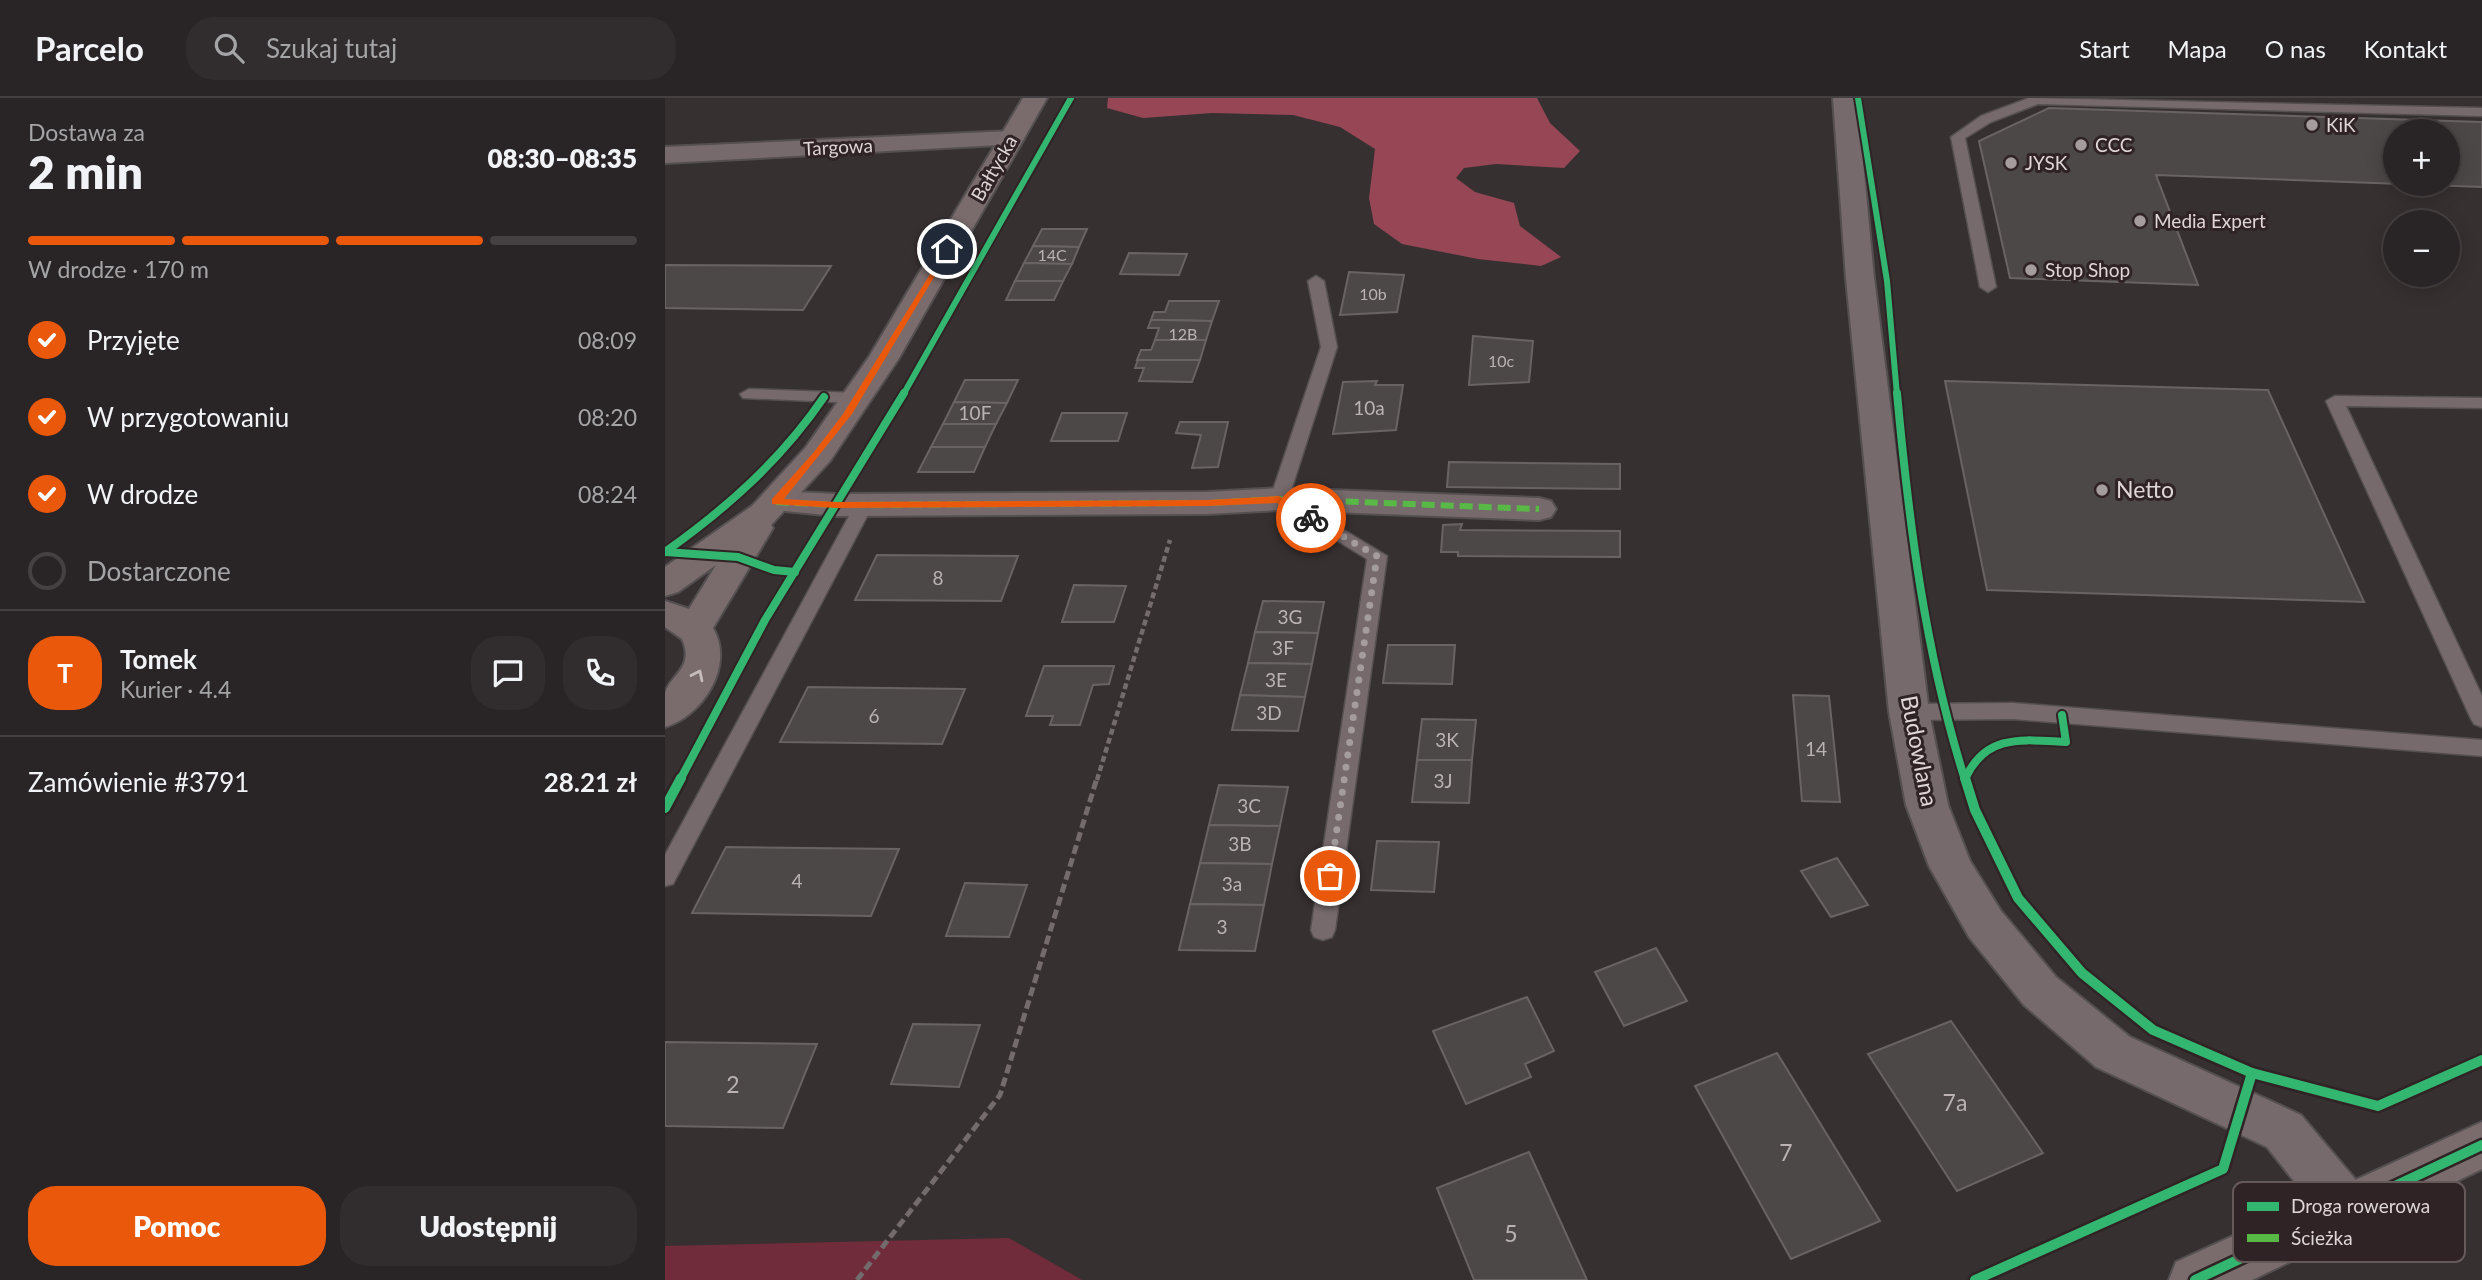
<!DOCTYPE html>
<html lang="pl">
<head>
<meta charset="utf-8">
<style>
	:root { --surface:#292425; --page:#312c2d; --text:#f1f3f6; --muted:#a5a4a7; --line:#454142; --accent:#ea580c }
	body { margin:0; font-family:Lato,sans-serif; background:var(--page); color:var(--text); height:100vh; display:flex; flex-direction:column; font-size:26px; white-space:nowrap }
	* { box-sizing:border-box; margin:0 }
	p { font-size:23px; color:var(--muted) }
	.icon { flex:none; width:38px; height:38px; fill:none; stroke:currentColor; stroke-width:2; stroke-linecap:round; stroke-linejoin:round }
	.map { position:relative; flex:1; overflow:hidden }
	.drawer { display:flex; flex-direction:column; background:var(--surface); width:665px }
	.drawer>* { flex:none }
	.buttons { position:absolute; left:1718px; top:21px; display:grid; gap:14px }
	.buttons a { display:grid; place-items:center; width:77px; height:77px; border-radius:50%; background:var(--surface); box-shadow:0 4px 18px #0003,0 0 0 2px var(--line); font-size:35px }
	.pin { position:absolute; display:grid; place-items:center; width:60px; height:60px; color:#fff; margin:-30px; border:4px solid #fff; border-radius:50%; box-shadow:0 2px 7px #0007 }
	.courier { position:absolute; display:grid; place-items:center; width:70px; height:70px; margin:-35px; border:5px solid #ea580c; border-radius:50%; background:#fff; color:#222; box-shadow:0 2px 9px #0007 }
	.summary em { font-style:normal; font-weight:800 }
	.summary div { display:flex; flex-direction:column-reverse }
	.summary { display:flex; align-items:center; justify-content:space-between; height:119px; padding:0 28px }
	h1 { font-size:46px; font-weight:800; line-height:52px }
	.bar { display:grid; grid-template-columns:repeat(4,1fr); gap:10px 7px; align-content:center; height:84px; padding:0 28px }
	.bar i { height:9px; border-radius:5px; background:var(--line) }
	.bar .selected { background:var(--accent) }
	.bar p { grid-column:span 4 }
	.line { display:flex; align-items:center; gap:18px; padding:0 28px; border-top:2px solid var(--line) }
	.line div { flex:1 }
	.round { display:grid; place-items:center; flex:none; width:74px; height:74px; border-radius:28px; background:var(--page) }
	ol { padding:0 28px; list-style:none }
	li { display:flex; align-items:center; gap:21px; height:77px }
	li p { margin-inline-start:auto }
	li .icon { padding:7px; border-radius:50%; background:var(--accent); color:#fff; stroke-width:4 }
	li:last-child { color:var(--muted) }
	li i { width:38px; height:38px; border:4px solid var(--line); border-radius:50% }
	.primary-button { display:flex; gap:14px; margin-top:auto; padding:14px 28px }
	.primary-button a { flex:1; height:80px; border-radius:28px; background:var(--accent); color:#fff; font-size:28px; font-weight:800; line-height:80px; text-align:center }
	.primary-button a+a { background:var(--page); color:var(--text) }
	header { display:flex; align-items:center; gap:42px; box-sizing:border-box; height:98px; padding:0 35px; background:var(--surface); border-bottom:2px solid var(--line) }
	header strong { font-size:33px }
	nav { display:flex; gap:38px; margin-inline-start:auto; font-size:24px }
	.search { width:490px; height:63px; background:var(--page); display:flex; align-items:center; gap:18px; box-sizing:border-box; padding:0 24px; border-radius:28px; color:var(--muted); font-size:26px }
	main { display:flex; flex:1; min-height:0 }
	.map>svg:first-child { display:block }
	.green { fill:#712c3b }
	.forest { fill:#964655 }
	.building { fill:#4d4848; stroke:#6a6364; stroke-width:2; fill-rule:evenodd }
	.lines { fill:none; stroke-linecap:round; stroke-linejoin:round }
	.lane-casing { stroke:#544f50; stroke-width:3 }
	.street-casing { stroke:#544f50; stroke-width:4 }
	.secondary-casing { stroke:#544f50; stroke-width:4 }
	.path-far1 { stroke:#746b6c; stroke-width:4.5; stroke-dasharray:6 3.5; stroke-linecap:butt }
	.path { stroke:#746b6c; stroke-width:5; stroke-dasharray:9 4.5; stroke-linecap:butt }
	.lane { fill:#776a6c; fill-rule:evenodd }
	.street { fill:#776a6c; fill-rule:evenodd }
	.secondary { fill:#7a6c6d; fill-rule:evenodd }
	.quiet { stroke:#58b947; stroke-width:6; stroke-dasharray:13 6; stroke-linecap:butt }
	.cycleway-far2-casing { stroke:#302325; stroke-width:10 }
	.cycleway-far1-casing { stroke:#302325; stroke-width:12 }
	.cycleway-casing { stroke:#302325; stroke-width:15 }
	.cycleway-far2 { stroke:#33b770; stroke-width:6 }
	.cycleway-far1 { stroke:#33b770; stroke-width:8 }
	.cycleway { stroke:#33b770; stroke-width:10 }
	.oneway { stroke:#c6bcbc }
	.route { fill:#ea580c }
	.done { stroke:#a49c9d; stroke-width:7; stroke-dasharray:0 12.6 }
	.poi-dot { fill:#a49c9d; stroke:#302325; stroke-width:2.5 }
	.labels { text-anchor:middle; stroke-width:6; stroke-linejoin:round; paint-order:stroke }
	.far-number-label { font-size:16px; fill:#bab2b3 }
	.far-poi-label { font-size:19px; fill:#dfd6d7; stroke:#302325; text-anchor:start }
	.far-street-label { font-size:19px; fill:#dfd6d7; stroke:#302325 }
	.number-label { font-size:19px; fill:#bab2b3 }
	.poi-label { font-size:23px; fill:#dfd6d7; stroke:#302325; text-anchor:start }
	.street-label { font-size:23px; fill:#dfd6d7; stroke:#302325 }
	.near-number-label { font-size:23px; fill:#bab2b3 }
	.key { fill:#302325; stroke:#65595a; stroke-width:2 }
	.key-label { font-size:19px; fill:#dfd6d7 }
</style>
</head>
<body>
<header>
<strong>Parcelo</strong>
<div class="search"><svg class="icon" aria-label="search" viewBox="0 0 24 24"><circle cx="10" cy="10" r="6"/><path d="M15 15l6 6"/></svg>Szukaj tutaj</div>
<nav><a>Start</a><a>Mapa</a><a>O nas</a><a>Kontakt</a></nav>
</header>
<main>
<section class="drawer">
<div class="summary"><div><h1>2 min</h1><p>Dostawa za</p></div><em>08:30–08:35</em></div>
<div class="bar"><i class="selected"></i><i class="selected"></i><i class="selected"></i><i></i><p>W drodze · 170 m</p></div>
<ol>
<li><svg class="icon" aria-label="check" viewBox="0 0 24 24"><path d="M5 12l5 5 9-10"/></svg>Przyjęte<p>08:09</p></li>
<li><svg class="icon" aria-label="check" viewBox="0 0 24 24"><path d="M5 12l5 5 9-10"/></svg>W przygotowaniu<p>08:20</p></li>
<li><svg class="icon" aria-label="check" viewBox="0 0 24 24"><path d="M5 12l5 5 9-10"/></svg>W drodze<p>08:24</p></li>
<li><i></i>Dostarczone</li>
</ol>
<div class="line" style="height:126px"><b class="round" style="background:var(--accent);color:#fff">T</b><div><b>Tomek</b><p>Kurier · 4.4</p></div><a class="round"><svg class="icon" aria-label="chat" viewBox="0 0 24 24"><path d="M4 5h16v11H9l-5 4z"/></svg></a><a class="round"><svg class="icon" aria-label="phone" viewBox="0 0 24 24"><path d="M5 4h4l2 5-3 2q2 4 5 5l2-3 5 2v4C11 20 4 13 5 4z"/></svg></a></div>
<div class="line" style="height:91px"><div>Zamówienie #3791</div><b>28.21 zł</b></div>
<div class="primary-button"><a>Pomoc</a><a>Udostępnij</a></div>
</section>
<div class="map">
<svg width="1817" height="1182" viewBox="0 0 1817 1182">
	<rect width="100%" height="100%" fill="#373031"/>
	<path class="green" d="M344 1140 417 1182H0V1148Z"/>
	<path class="forest" d="M443 0H872L885 25 915 53 899 70 831 66 799 70 791 80 810 94 849 105 855 128 896 159 876 168 813 161 737 146 709 126 704 100 710 51 675 29 628 17 547 15 478 20 442 10Z"/>
	<g class="building">
		<path d="M1384 10 1817 24V89L1491 77 1533 187 1345 180 1314 43ZM1731 33H1783V86H1731Z"/>
		<path d="M377 131H422L414 149 368 148Z"/>
		<path d="M368 148 414 149 407 166 359 165Z"/>
		<path d="M464 155 522 156 514 177 455 176Z"/>
		<path d="M359 165 407 166 398 183H350Z"/>
		<path d="M0 167 166 168 138 212 0 210Z"/>
		<path d="M684 174 739 177 732 214 675 217Z"/>
		<path d="M350 183H398L389 202H341Z"/>
		<path d="M504 203H554L547 223 486 222 489 214H500Z"/>
		<path d="M486 222H497L547 223 541 242H490L494 230H483Z"/>
		<path d="M808 238 868 243 864 284 804 287Z"/>
		<path d="M490 242H541L535 262H472L476 252H486Z"/>
		<path d="M473 262H535L527 284 474 283 479 270H470Z"/>
		<path d="M300 282H353L342 305 289 304Z"/>
		<path d="M712 283 710 287H738L731 332 668 336 678 284Z"/>
		<path d="M1280 283 1603 292 1699 504 1322 492Z"/>
		<path d="M289 304 342 305 331 326H278Z"/>
		<path d="M397 315H462L453 343H386Z"/>
		<path d="M515 324H563L553 369 527 370 536 337 511 335Z"/>
		<path d="M278 326H331L320 349H266Z"/>
		<path d="M266 349H320L309 374H253Z"/>
		<path d="M784 364 955 366V391L782 389Z"/>
		<path d="M797 426 795 432 955 433V459L793 458V454H776L778 427Z"/>
		<path d="M212 457 353 458 336 503 190 502Z"/>
		<path d="M409 487 461 488 449 524H397Z"/>
		<path d="M598 503 659 504 653 535 590 534Z"/>
		<path d="M590 534 653 535 647 566 583 565Z"/>
		<path d="M723 547H790L787 586 718 585Z"/>
		<path d="M583 565 647 566 640 599 575 597Z"/>
		<path d="M379 568H449L444 586 428 587 415 627H385L388 618H361Z"/>
		<path d="M143 589 300 591 277 646 115 644Z"/>
		<path d="M575 597 640 599 633 633 567 632Z"/>
		<path d="M1128 597 1164 598 1175 704 1137 703Z"/>
		<path d="M757 621 811 622 807 662H752Z"/>
		<path d="M752 662H807L804 705 747 704Z"/>
		<path d="M554 687 623 689 615 728 544 727Z"/>
		<path d="M544 727 615 728 607 766 535 765Z"/>
		<path d="M712 743 774 744 769 794 706 792Z"/>
		<path d="M61 749 234 751 206 818 27 815Z"/>
		<path d="M1172 760 1203 807 1166 819 1136 773Z"/>
		<path d="M535 765 607 766 599 807 525 806Z"/>
		<path d="M300 785 362 787 344 839 281 838Z"/>
		<path d="M525 806 599 807 590 853 514 852Z"/>
		<path d="M991 850 1022 903 959 928 930 874Z"/>
		<path d="M862 899 889 953 860 966 866 979 801 1006 768 933Z"/>
		<path d="M1286 923 1378 1055 1292 1093 1203 956Z"/>
		<path d="M248 926 315 927 294 989 226 986Z"/>
		<path d="M0 944 152 946 118 1030 0 1028Z"/>
		<path d="M1112 955 1215 1123 1126 1161 1030 988Z"/>
		<path d="M864 1054 922 1182H809L772 1090Z"/>
	</g>
	<g class="lines">
		<defs>
			<g id="lane">
				<path d="M1364 0 1817 10V18L1373 6 1326 24 1300 40 1331 189 1323 194 1315 189 1286 39 1316 18Z"/>
				<path d="M651 178 659 183 672 249 624 399 722 458 670 832 667 839 658 842 649 839 646 832 702 461 605 401 656 249 643 183Z"/>
				<path d="M84 291 192 295 201 300 192 305 78 300 75 296Z"/>
				<path d="M1670 298 1817 300V310L1681 308 1817 598V629L1809 626 1806 621 1661 303Z"/>
				<path d="M199 401 208 407 8 786 0 788V757L190 407Z"/>
				<path d="M1348 605 1817 642V658L1348 621 1244 622 1236 619 1233 614 1236 609 1244 606Z"/>
			</g>
			<g id="street">
				<path d="M1168 0H1192L1209 180 1264 614 1283 707 1305 763 1336 813 1391 879 1465 939 1636 1017 1700 1093 1708 1110 1700 1127 1682 1134 1664 1127 1602 1049 1431 969 1359 907 1304 839 1264 768 1241 707 1224 614 1181 180Z"/>
				<path d="M346 33 355 36 359 41 355 46 0 65V49Z"/>
				<path d="M614 390 874 400 886 403 891 411 886 419 874 422 614 412 542 416 171 418 99 411 94 404 99 397 111 393 171 396 542 394Z"/>
			</g>
			<g id="secondary">
				<path d="M358 0H382L234 260 165 363 106 427 108 430 48 530C70 567 38 618 0 629 0 619 0 605 0 595 5 577 30 570 17 541L0 529V503L24 511 51 467 13 494 0 498V469L87 408 141 349 204 259Z"/>
				<path d="M1817 1024V1071L1587 1182H1504L1511 1164Z"/>
			</g>
		</defs>
		<use href="#lane" class="lane-casing"/>
		<use href="#street" class="street-casing"/>
		<use href="#secondary" class="secondary-casing"/>
		<path class="path-far1" d="M432 682 505 442"/>
		<path class="path" d="M192 1182 335 997 432 680"/>
		<use href="#lane" class="lane"/>
		<use href="#street" class="street"/>
		<use href="#secondary" class="secondary"/>
		<path class="quiet" d="M111 404 171 407 542 405 614 401 874 411"/>
		<defs>
			<g id="cycleway-far2">
				<path d="M1193 0 1222 183 1232 297"/>
				<path d="M238 297 406 0"/>
			</g>
			<g id="cycleway-far1">
				<path d="M1232 295C1244 426 1260 555 1300 682"/>
				<path d="M0 454C62 410 116 362 159 299"/>
				<path d="M0 454 73 459 109 472 130 474"/>
				<path d="M1301 679C1322 635 1359 642 1401 644L1397 617"/>
				<path d="M15 682 100 522 239 295"/>
			</g>
			<g id="cycleway">
				<path d="M1300 680 1310 712 1353 800 1417 875 1488 932 1587 975"/>
				<path d="M0 710 16 680"/>
				<path d="M1310 1182 1558 1071 1587 975 1713 1008 1817 962"/>
				<path d="M1530 1182 1817 1047"/>
			</g>
		</defs>
		<use href="#cycleway-far2" class="cycleway-far2-casing"/>
		<use href="#cycleway-far1" class="cycleway-far1-casing"/>
		<use href="#cycleway" class="cycleway-casing"/>
		<use href="#cycleway-far2" class="cycleway-far2"/>
		<use href="#cycleway-far1" class="cycleway-far1"/>
		<use href="#cycleway" class="cycleway"/>
	</g>
	<defs><path id="oneway-chevron" d="M-2-3.5L2.5 0L-2 3.5" fill="none" stroke-width="1.6" stroke-linecap="round" stroke-linejoin="round" transform="scale(1.75)"/></defs>
	<use class="oneway" href="#oneway-chevron" transform="translate(33 577) rotate(-64)"/>
	<path class="route" d="M282 149 286 151 187 316 119 401 171 404 542 402 614 398 650 418V422H643L612 405 542 408 171 410 107 406V401L149 354 178 316Z"/>
	<g class="lines">
		<path class="done" d="M646 420 712 458 665 778"/>
	</g>
	<g class="poi-dot">
		<circle cx="1647" cy="27" r="7"/>
		<circle cx="1416" cy="47" r="7"/>
		<circle cx="1346" cy="65" r="7"/>
		<circle cx="1475" cy="123" r="7"/>
		<circle cx="1366" cy="172" r="7"/>
		<circle cx="1437" cy="392" r="7"/>
	</g>
	<g class="labels">
		<g class="far-number-label">
			<text x="387" y="163">14C</text>
			<text x="708" y="202">10b</text>
			<text x="518" y="242">12B</text>
			<text x="836" y="269">10c</text>
		</g>
		<g class="far-poi-label">
			<text x="1661" y="34">KiK</text>
			<text x="1430" y="54">CCC</text>
			<text x="1360" y="72">JYSK</text>
			<text x="1489" y="130">Media Expert</text>
			<text x="1380" y="179">Stop Shop</text>
		</g>
		<g class="far-street-label">
			<text transform="translate(173 49) rotate(-3)" y="7">Targowa</text>
			<text transform="translate(329 70) rotate(-60)" y="7">Bałtycka</text>
		</g>
		<g class="number-label">
			<text x="704" y="317">10a</text>
			<text x="310" y="322">10F</text>
			<text x="273" y="487">8</text>
			<text x="625" y="526">3G</text>
			<text x="618" y="557">3F</text>
			<text x="611" y="589">3E</text>
			<text x="604" y="622">3D</text>
			<text x="209" y="625">6</text>
			<text x="782" y="649">3K</text>
			<text x="1151" y="658">14</text>
			<text x="778" y="690">3J</text>
			<text x="584" y="715">3C</text>
			<text x="575" y="753">3B</text>
			<text x="132" y="790">4</text>
			<text x="567" y="793">3a</text>
			<text x="557" y="836">3</text>
		</g>
		<g class="poi-label">
			<text x="1451" y="400">Netto</text>
		</g>
		<g class="street-label">
			<text transform="translate(1254 653) rotate(79)" y="8">Budowlana</text>
		</g>
		<g class="near-number-label">
			<text x="68" y="995">2</text>
			<text x="1290" y="1013">7a</text>
			<text x="1121" y="1063">7</text>
			<text x="846" y="1144">5</text>
		</g>
	</g>
	<rect x="1568" y="1084" width="232" height="80" rx="10" class="key"/>
	<rect x="1582" y="1104" width="32" height="9" fill="#33b770"/>
	<rect x="1582" y="1136" width="32" height="8" fill="#58b947"/>
	<g class="key-label">
		<text x="1626" y="1115">Droga rowerowa</text>
		<text x="1626" y="1147">Ścieżka</text>
	</g>
</svg>
<div class="buttons">
<a>+</a>
<a>−</a>
</div>
<div class="pin" style="left:665px;top:778px;background:#ea580c"><svg class="icon" aria-label="bag" viewBox="0 0 24 24"><path d="M5 8h14l-1 12H6zM9 8a3 3 0 0 1 6 0"/></svg></div>
<div class="pin" style="left:282px;top:151px;background:#1f2937"><svg class="icon" aria-label="home" viewBox="0 0 24 24"><path d="M3 11l9-7 9 7M6 9v11h12V9"/></svg></div>
<div class="courier" style="left:646px;top:420px"><svg class="icon" aria-label="bike" viewBox="0 0 24 24"><circle cx="6" cy="16" r="4"/><circle cx="18" cy="16" r="4"/><path d="M6 16l4-8h5l3 8M10 8l3 8H6M13 5h3"/></svg></div>
</div>
</main>
</body>
</html>
